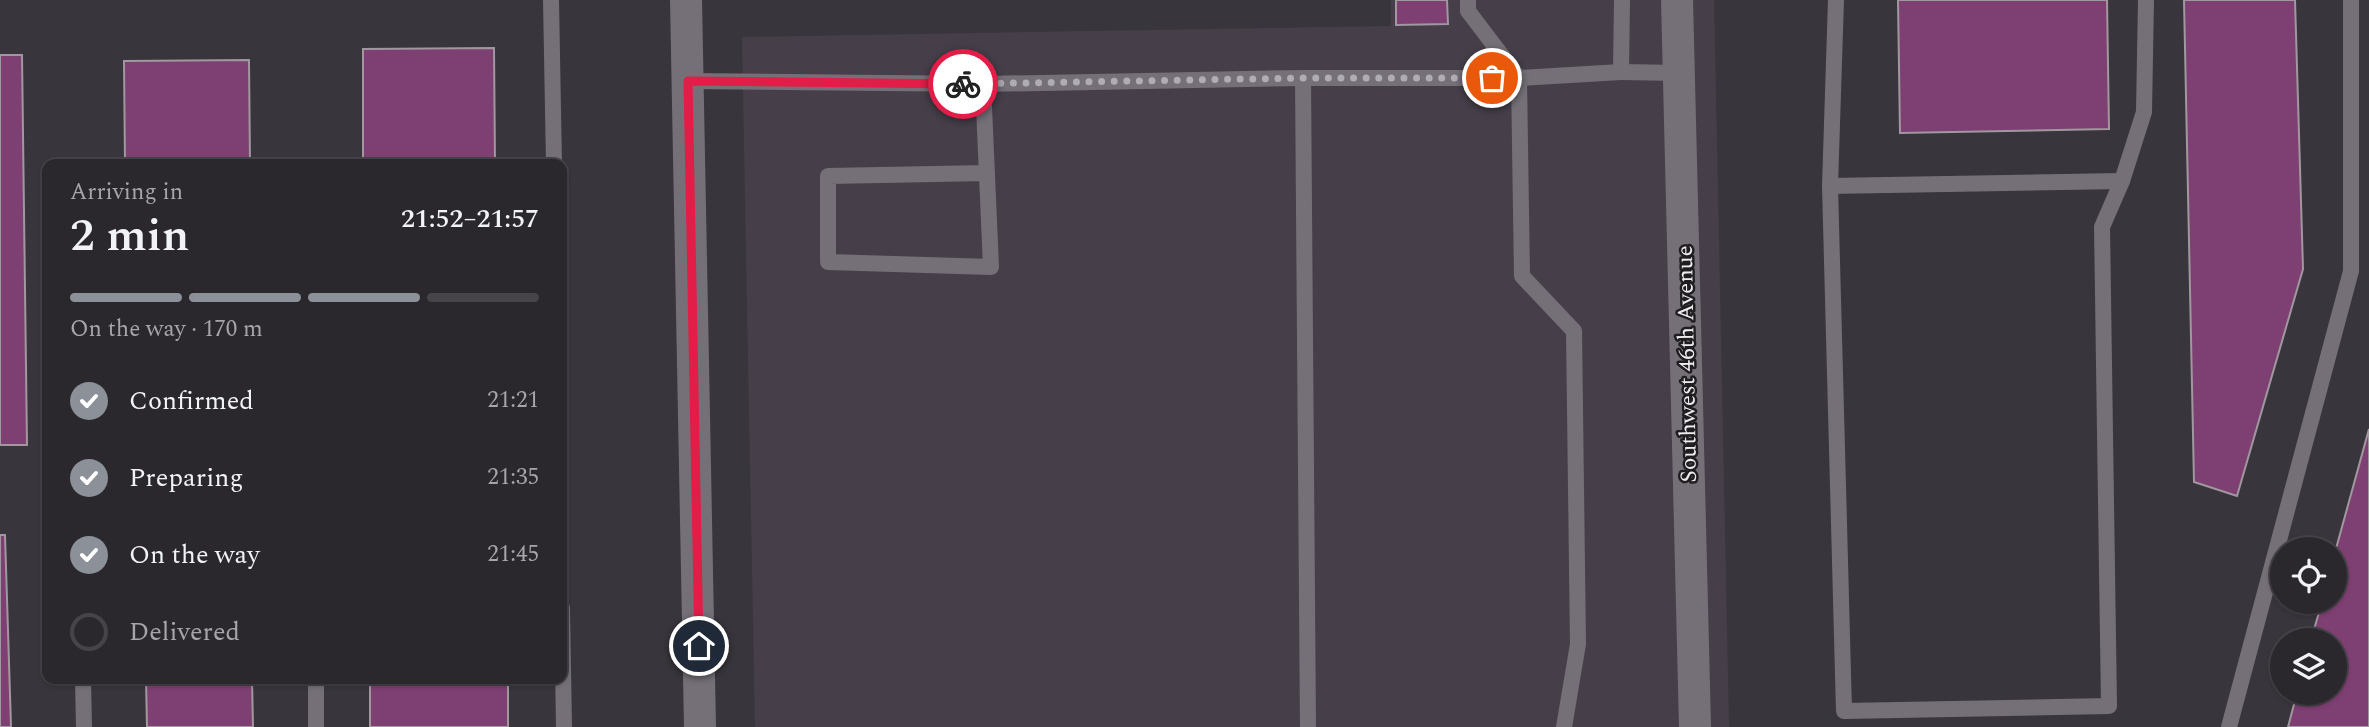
<!DOCTYPE html>
<html lang="en">
<head>
<meta charset="utf-8">
<style>
	:root { --surface:#2b282d; --page:#373439; --text:#f1f3f6; --muted:#a6a6aa; --line:#474449; --accent:#8c9099 }
	body { margin:0; font-family:Spectral,serif; background:var(--page); color:var(--text); height:100vh; display:flex; flex-direction:column; font-size:26px; white-space:nowrap }
	* { box-sizing:border-box; margin:0 }
	p { font-size:23px; color:var(--muted) }
	.icon { flex:none; width:38px; height:38px; fill:none; stroke:currentColor; stroke-width:2; stroke-linecap:round; stroke-linejoin:round }
	.map { position:relative; flex:1; overflow:hidden }
	.drawer { position:absolute; left:42px; top:159px; width:525px; height:525px; display:flex; flex-direction:column; background:var(--surface); border-radius:14px; box-shadow:0 2px 5px #0004,0 0 0 2px var(--line) }
	.drawer>* { flex:none }
	.fabs { position:absolute; left:2270px; top:537px; display:grid; gap:14px }
	.fabs a { display:grid; place-items:center; width:77px; height:77px; border-radius:50%; background:var(--surface); box-shadow:0 2px 5px #0004,0 0 0 2px var(--line); font-size:35px }
	.pin { position:absolute; display:grid; place-items:center; width:60px; height:60px; color:#fff; margin:-30px; border:4px solid #fff; border-radius:50%; box-shadow:0 2px 7px #0007 }
	.courier { position:absolute; display:grid; place-items:center; width:70px; height:70px; margin:-35px; border:5px solid #e11d48; border-radius:50%; background:#fff; color:#222; box-shadow:0 2px 9px #0007 }
	.overview em { font-style:normal; font-weight:600 }
	.overview div { display:flex; flex-direction:column-reverse }
	.overview { display:flex; align-items:center; justify-content:space-between; height:119px; padding:0 28px }
	h1 { font-size:46px; font-weight:600; line-height:52px }
	.bar { display:grid; grid-template-columns:repeat(4,1fr); gap:10px 7px; align-content:center; height:84px; padding:0 28px }
	.bar i { height:9px; border-radius:5px; background:var(--line) }
	.bar .active { background:var(--accent) }
	.bar p { grid-column:span 4 }
	ol { padding:0 28px; list-style:none }
	li { display:flex; align-items:center; gap:21px; height:77px }
	li p { margin-inline-start:auto }
	li .icon { padding:7px; border-radius:50%; background:var(--accent); color:#fff; stroke-width:4 }
	li:last-child { color:var(--muted) }
	li i { width:38px; height:38px; border:4px solid var(--line); border-radius:50% }
	.map>svg:first-child { display:block }
	.built { fill:#463f4a }
	.building { fill:#7e3f72; stroke:#a0989e; stroke-width:2 }
	.lines { fill:none; stroke-linecap:round; stroke-linejoin:round }
	.lane { stroke:#757078; stroke-width:16 }
	.street { stroke:#757078; stroke-width:32 }
	.done { stroke:#afacb2; stroke-width:7; stroke-dasharray:0 12.6 }
	.route { stroke:#e11d48; stroke-width:9 }
	.labels { text-anchor:middle; stroke-width:5; stroke-linejoin:round; paint-order:stroke }
	.street-label { font-size:23px; fill:#efecf1; stroke:#1f1d20 }
</style>
</head>
<body>
<div class="map">
<svg width="2369" height="727" viewBox="0 0 2369 727">
	<rect width="100%" height="100%" fill="#39353c"/>
	<path class="built" d="M1391 0H1714L1729 727H755L742 37 1391 26Z"/>
	<g class="building">
		<path d="M1396 0H1447L1448 24 1396 25Z"/>
		<path d="M1898 0H2107L2109 129 1900 133Z"/>
		<path d="M2184 0H2295L2303 269 2237 496 2194 482Z"/>
		<path d="M494 48 495 164H363V49Z"/>
		<path d="M0 55H22L27 445H0Z"/>
		<path d="M249 60 250 164H125L124 61Z"/>
		<path d="M2369 429V727H2288L2297 693H2334V640H2311L2322 602H2334V556Z"/>
		<path d="M0 535H5L11 727H0Z"/>
		<path d="M146 679H252L253 727H147Z"/>
		<rect x="370" y="679" width="138" height="48"/>
	</g>
	<g class="lines">
		<g class="lane">
			<path d="M551 0 554 164"/>
			<path d="M1468 0V11L1519 78 1522 276 1574 331 1578 644 1564 727"/>
			<path d="M1836 0 1830 186 1844 711 2109 706 2102 227 2122 181 2144 112 2146 0"/>
			<path d="M1621 72 1679 73"/>
			<path d="M1303 78 1308 727"/>
			<path d="M688 81 983 84 991 267 828 262V176L987 173"/>
			<path d="M983 84 1303 78H1519L1621 72 1622 0"/>
			<path d="M1830 186 2122 181"/>
			<path d="M562 608 564 727"/>
			<path d="M83 679 84 727"/>
			<path d="M316 679V727"/>
			<path d="M2229 727 2351 271V0"/>
		</g>
		<g class="street">
			<path d="M686 0 700 727"/>
			<path d="M1677 0 1695 727"/>
		</g>
	</g>
	<g class="lines">
		<path class="done" d="M963 84 1303 78H1492"/>
		<path class="route" d="M699 646 688 81 963 84"/>
	</g>
	<g class="labels">
		<g class="street-label">
			<text transform="translate(1686 364) rotate(-91)" y="8">Southwest 46th Avenue</text>
		</g>
	</g>
</svg>
<div class="fabs">
<a><svg class="icon" aria-label="locate" viewBox="0 0 24 24"><circle cx="12" cy="12" r="6"/><path d="M12 2v4M12 18v4M2 12h4M18 12h4"/></svg></a>
<a><svg class="icon" aria-label="layers" viewBox="0 0 24 24"><path d="M12 4l9 5-9 5-9-5zM3 14l9 5 9-5"/></svg></a>
</div>
<div class="pin" style="left:1492px;top:78px;background:#ea580c"><svg class="icon" aria-label="bag" viewBox="0 0 24 24"><path d="M5 8h14l-1 12H6zM9 8a3 3 0 0 1 6 0"/></svg></div>
<div class="pin" style="left:699px;top:646px;background:#1f2937"><svg class="icon" aria-label="home" viewBox="0 0 24 24"><path d="M3 11l9-7 9 7M6 9v11h12V9"/></svg></div>
<div class="courier" style="left:963px;top:84px"><svg class="icon" aria-label="bike" viewBox="0 0 24 24"><circle cx="6" cy="16" r="4"/><circle cx="18" cy="16" r="4"/><path d="M6 16l4-8h5l3 8M10 8l3 8H6M13 5h3"/></svg></div>
<section class="drawer">
<div class="overview"><div><h1>2 min</h1><p>Arriving in</p></div><em>21:52–21:57</em></div>
<div class="bar"><i class="active"></i><i class="active"></i><i class="active"></i><i></i><p>On the way · 170 m</p></div>
<ol>
<li><svg class="icon" aria-label="check" viewBox="0 0 24 24"><path d="M5 12l5 5 9-10"/></svg>Confirmed<p>21:21</p></li>
<li><svg class="icon" aria-label="check" viewBox="0 0 24 24"><path d="M5 12l5 5 9-10"/></svg>Preparing<p>21:35</p></li>
<li><svg class="icon" aria-label="check" viewBox="0 0 24 24"><path d="M5 12l5 5 9-10"/></svg>On the way<p>21:45</p></li>
<li><i></i>Delivered</li>
</ol>
</section>
</div>
</body>
</html>
